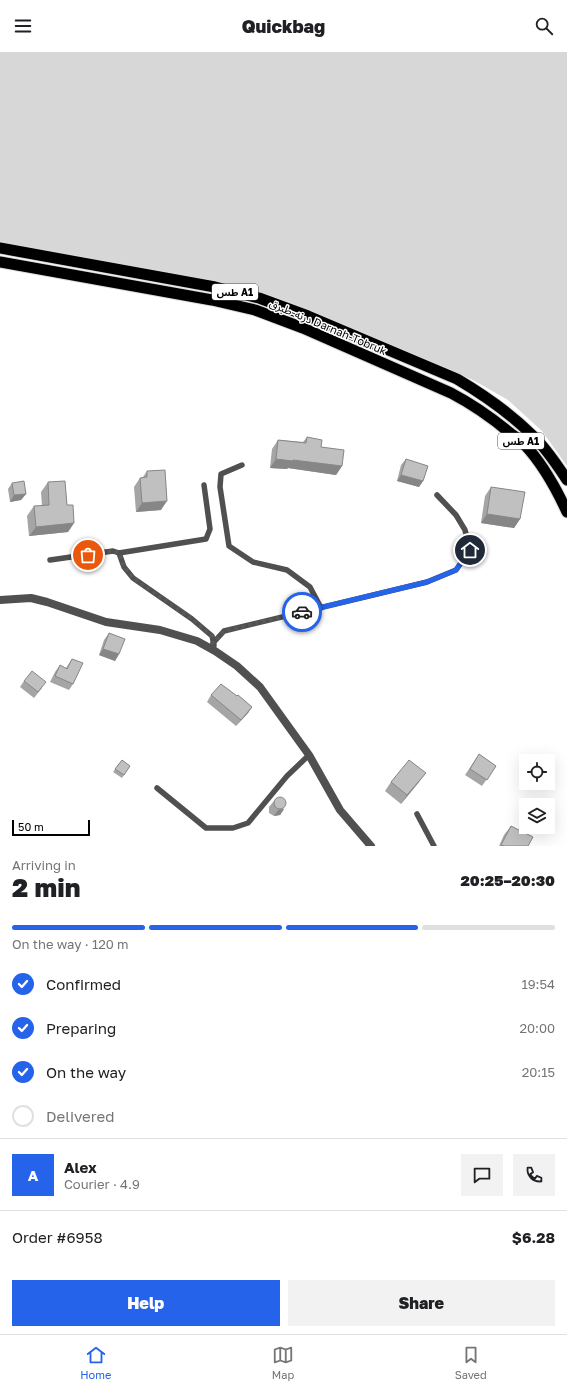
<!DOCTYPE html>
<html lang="en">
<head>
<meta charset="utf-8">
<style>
	:root { --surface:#fff; --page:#f2f2f2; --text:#202124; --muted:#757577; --line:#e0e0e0; --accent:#2563eb }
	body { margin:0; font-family:"Golos Text","Noto Sans Arabic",sans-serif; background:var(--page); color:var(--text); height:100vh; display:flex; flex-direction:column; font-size:15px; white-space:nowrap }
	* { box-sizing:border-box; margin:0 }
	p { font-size:13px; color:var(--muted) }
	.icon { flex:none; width:22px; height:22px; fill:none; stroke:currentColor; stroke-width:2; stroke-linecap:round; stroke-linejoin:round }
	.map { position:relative; height:794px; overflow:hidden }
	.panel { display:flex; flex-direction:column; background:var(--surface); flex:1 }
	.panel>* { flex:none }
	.fabs { position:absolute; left:519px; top:702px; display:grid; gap:8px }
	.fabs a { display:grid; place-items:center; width:36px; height:36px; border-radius:0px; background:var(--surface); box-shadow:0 4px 16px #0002; font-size:20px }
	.scale { position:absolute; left:12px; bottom:10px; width:78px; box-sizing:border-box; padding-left:4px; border:2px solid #000; border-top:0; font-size:11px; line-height:14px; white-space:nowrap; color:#000; -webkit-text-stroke:3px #fff; paint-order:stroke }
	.pin { position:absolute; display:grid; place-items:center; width:34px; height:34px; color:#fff; margin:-17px; border:2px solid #fff; border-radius:50%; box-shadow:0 1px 4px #0007 }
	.courier { position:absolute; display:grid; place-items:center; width:40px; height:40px; margin:-20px; border:3px solid #2563eb; border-radius:50%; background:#fff; color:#222; box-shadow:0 1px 5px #0007 }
	.head em { font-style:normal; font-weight:800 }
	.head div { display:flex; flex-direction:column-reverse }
	.head { display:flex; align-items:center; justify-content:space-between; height:68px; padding:0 12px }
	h1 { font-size:26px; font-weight:800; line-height:30px }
	.bar { display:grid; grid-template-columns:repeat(4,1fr); gap:6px 4px; align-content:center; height:48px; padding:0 12px }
	.bar i { height:5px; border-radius:3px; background:var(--line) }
	.bar .active { background:var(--accent) }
	.bar p { grid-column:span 4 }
	.line { display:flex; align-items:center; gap:10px; padding:0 12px; border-top:1px solid var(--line) }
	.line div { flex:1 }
	.round { display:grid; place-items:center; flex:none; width:42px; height:42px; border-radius:0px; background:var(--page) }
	ol { padding:0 12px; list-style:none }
	li { display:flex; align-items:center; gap:12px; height:44px }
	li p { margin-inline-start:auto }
	li .icon { padding:4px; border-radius:50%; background:var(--accent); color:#fff; stroke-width:4 }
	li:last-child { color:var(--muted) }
	li i { width:22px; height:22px; border:2px solid var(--line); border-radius:50% }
	.cta { display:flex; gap:8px; margin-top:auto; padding:8px 12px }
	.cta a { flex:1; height:46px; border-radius:0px; background:var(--accent); color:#fff; font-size:16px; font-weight:800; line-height:46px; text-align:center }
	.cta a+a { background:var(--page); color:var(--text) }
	header { display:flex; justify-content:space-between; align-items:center; height:52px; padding:0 12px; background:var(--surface); font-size:18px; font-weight:800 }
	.menu { display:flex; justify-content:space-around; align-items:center; height:56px; border-top:1px solid var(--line); background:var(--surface); font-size:11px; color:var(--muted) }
	.menu a { display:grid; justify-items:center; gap:2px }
	.menu .active { color:var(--accent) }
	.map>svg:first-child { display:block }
	.green { fill:#d7d7d7 }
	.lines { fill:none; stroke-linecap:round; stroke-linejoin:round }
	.trunk-casing { stroke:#dbdbdb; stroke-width:13 }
	.service { stroke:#505050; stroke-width:5.5 }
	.minor { stroke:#505050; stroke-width:8 }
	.trunk { stroke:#000; stroke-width:11 }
	.wall { fill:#a5a5a5 }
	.shaded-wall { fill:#868686 }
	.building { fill:#c0c0c0; stroke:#868686 }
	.done { stroke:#595959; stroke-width:4; stroke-dasharray:0 7.2 }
	.route { stroke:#2563eb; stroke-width:5 }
	.labels { text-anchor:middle; stroke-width:3; stroke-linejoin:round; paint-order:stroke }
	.shield { fill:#fff; stroke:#4c4c4c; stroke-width:1 }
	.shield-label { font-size:10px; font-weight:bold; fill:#000 }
	.street-label { font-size:11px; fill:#000; stroke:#fff }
</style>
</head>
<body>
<header><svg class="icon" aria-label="menu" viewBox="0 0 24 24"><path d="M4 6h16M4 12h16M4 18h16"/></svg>Quickbag<svg class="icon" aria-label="search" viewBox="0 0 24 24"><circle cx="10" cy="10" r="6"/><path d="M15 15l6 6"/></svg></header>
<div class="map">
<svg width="567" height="794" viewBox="0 0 567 794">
	<rect width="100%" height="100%" fill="#fff"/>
	<path class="green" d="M0 0H567V414L542 379 508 348 473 328 303 259 0 192Z"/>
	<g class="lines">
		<defs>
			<g id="trunk">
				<path d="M0 196 215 235 259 246 308 264 457 327C484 343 511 362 533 384 547 397 557 413 567 428"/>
				<path d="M0 210 212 248 255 258 303 276 451 341C472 352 491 365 510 381 514 384 520 388 524 392 543 412 556 436 567 460"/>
			</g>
		</defs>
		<use href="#trunk" class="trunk-casing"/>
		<g class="service">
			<path d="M242 413 221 422 220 435 229 494 253 510 287 518 310 535 321 556"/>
			<path d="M119 501 206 487 210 477 204 433"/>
			<path d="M50 508 113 499 119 501 124 515 133 526 192 567 212 584 214 593"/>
			<path d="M213 591 224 579 427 530 456 518 470 498 465 478 456 463 437 443"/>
			<path d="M157 736 206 776H233L248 771 287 724 309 703"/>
			<path d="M417 762 434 794"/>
		</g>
		<path class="minor" d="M0 548 31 546 47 550 106 570 160 578 197 589 215 599 237 614 260 635 309 703 340 758 371 794"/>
		<use href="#trunk" class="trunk"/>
	</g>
	<g class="wall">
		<path d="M307 385 321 395 342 414 336 423 288 416 287 417 270 416 272 397 278 388 303 390Z"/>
		<path d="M406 407 423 429 419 435 397 429 401 413Z"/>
		<path d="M147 419 161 458 136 460 134 435 140 426 143 425Z"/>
		<path d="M48 430 67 453 74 471 68 480 29 484 27 464 34 454H42L41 440Z"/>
		<path d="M12 431 26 442 21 448 10 450 8 437Z"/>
		<path d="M491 435 520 467 514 476 481 471 485 444Z"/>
		<path d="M109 581 119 602 115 609 99 603 104 588Z"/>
		<path d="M72 607 73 632 69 638 50 630 55 620 60 613 66 616Z"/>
		<path d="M24 629 42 636 34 646 20 635Z"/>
		<path d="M211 643 237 644 252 655 248 661 236 674 207 650Z"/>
		<path d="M479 702 496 714 482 734 465 723Z"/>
		<path d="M122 708 130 714 122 726 113 720Z"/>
		<path d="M391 730H419L401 752 385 739Z"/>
		<path d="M274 749 284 757 280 763 274 764 269 761V755Z"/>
		<path d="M511 774 528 794H499L504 783Z"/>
	</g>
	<g class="shaded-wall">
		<path d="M276 407 293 408 342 414 336 423 288 416 287 417 270 416Z"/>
		<path d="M401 423 423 429 419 435 397 429Z"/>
		<path d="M26 442 21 448 10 450 14 443Z"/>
		<path d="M167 449 161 458 136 460 142 451Z"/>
		<path d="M487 462 520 467 514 476 481 471Z"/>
		<path d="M74 471 68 480 29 484 36 475Z"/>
		<path d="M103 597 119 602 115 609 99 603Z"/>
		<path d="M252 655 248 661 236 674 241 668Z"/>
		<path d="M426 721 419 730 401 752 407 743Z"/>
		<path d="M284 757 280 763 274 764 278 758Z"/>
	</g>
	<g class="building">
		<path d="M307 385 322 388 321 395 344 398 342 414 293 408V409L276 407 278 388 306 391Z"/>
		<path d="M406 407 428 414 423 429 401 423Z"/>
		<path d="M165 418 167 449 142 451 140 426 147 425V419Z"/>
		<path d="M24 429 26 442 14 443 12 431Z"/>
		<path d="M65 429 67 453H73L74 471 36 475 34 454 49 453 48 430Z"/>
		<path d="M491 435 525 440 520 467 487 462Z"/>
		<path d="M109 581 125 587 119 602 103 597Z"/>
		<path d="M72 607 83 611 73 632 55 624 60 613 67 617Z"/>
		<path d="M32 619 46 630 38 640 24 629Z"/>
		<path d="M221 632 237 644 238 643 252 655 241 668 211 643Z"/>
		<path d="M479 702 496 714 487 728 470 717Z"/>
		<path d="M122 708 130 714 124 723 115 717Z"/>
		<path d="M409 708 426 721 407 743 391 730Z"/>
		<circle cx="280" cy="751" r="6"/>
		<path d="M511 774 533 785 528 794H504L501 793Z"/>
	</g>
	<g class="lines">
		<path class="done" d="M88 503 113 499 119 501 124 515 133 526 192 567 212 584 213 591 224 579 302 560"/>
		<path class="route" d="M302 560 427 530 456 518 470 498"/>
	</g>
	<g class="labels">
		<g class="shield">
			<rect x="212" y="232" width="46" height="16" rx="3"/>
			<rect x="498" y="381" width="46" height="16" rx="3"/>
		</g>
		<g class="shield-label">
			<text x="235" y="244">طس A1</text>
			<text x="521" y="393">طس A1</text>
		</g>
		<g class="street-label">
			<text transform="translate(328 275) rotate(23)" y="4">درنه-طبرق Darnah-Tobruk</text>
		</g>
	</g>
</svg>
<div class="fabs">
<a><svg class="icon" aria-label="locate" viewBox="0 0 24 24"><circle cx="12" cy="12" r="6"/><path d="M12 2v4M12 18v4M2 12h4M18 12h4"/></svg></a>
<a><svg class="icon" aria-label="layers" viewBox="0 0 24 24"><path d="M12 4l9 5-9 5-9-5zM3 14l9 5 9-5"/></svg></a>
</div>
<div class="scale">50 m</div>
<div class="pin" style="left:88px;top:503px;background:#ea580c"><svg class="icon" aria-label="bag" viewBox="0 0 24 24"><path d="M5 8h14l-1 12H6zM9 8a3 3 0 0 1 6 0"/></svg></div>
<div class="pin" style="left:470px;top:498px;background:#1f2937"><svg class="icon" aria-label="home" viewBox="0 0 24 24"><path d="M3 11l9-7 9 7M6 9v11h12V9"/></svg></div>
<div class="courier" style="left:302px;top:560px"><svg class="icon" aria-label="car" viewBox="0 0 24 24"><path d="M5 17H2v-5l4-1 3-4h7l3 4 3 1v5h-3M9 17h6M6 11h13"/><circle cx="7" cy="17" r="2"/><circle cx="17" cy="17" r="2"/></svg></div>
</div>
<section class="panel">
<div class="head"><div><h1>2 min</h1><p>Arriving in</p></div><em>20:25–20:30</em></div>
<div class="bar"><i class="active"></i><i class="active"></i><i class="active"></i><i></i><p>On the way · 120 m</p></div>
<ol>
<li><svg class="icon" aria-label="check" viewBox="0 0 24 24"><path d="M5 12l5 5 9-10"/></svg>Confirmed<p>19:54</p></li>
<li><svg class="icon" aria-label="check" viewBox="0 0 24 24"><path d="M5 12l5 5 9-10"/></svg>Preparing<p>20:00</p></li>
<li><svg class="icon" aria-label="check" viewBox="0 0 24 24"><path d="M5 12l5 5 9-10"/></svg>On the way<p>20:15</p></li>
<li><i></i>Delivered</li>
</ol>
<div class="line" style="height:72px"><b class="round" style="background:var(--accent);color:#fff">A</b><div><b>Alex</b><p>Courier · 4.9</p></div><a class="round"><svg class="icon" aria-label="chat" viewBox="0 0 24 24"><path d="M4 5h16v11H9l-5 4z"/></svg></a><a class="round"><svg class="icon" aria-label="phone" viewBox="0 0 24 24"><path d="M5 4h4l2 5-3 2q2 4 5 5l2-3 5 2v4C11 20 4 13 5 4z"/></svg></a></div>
<div class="line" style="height:52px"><div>Order #6958</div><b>$6.28</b></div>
<div class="cta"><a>Help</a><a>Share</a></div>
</section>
<nav class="menu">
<a class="active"><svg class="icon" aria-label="home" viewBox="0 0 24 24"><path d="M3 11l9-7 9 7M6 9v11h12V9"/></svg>Home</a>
<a><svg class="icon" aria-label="map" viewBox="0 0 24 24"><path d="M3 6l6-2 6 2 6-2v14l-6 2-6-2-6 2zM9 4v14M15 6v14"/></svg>Map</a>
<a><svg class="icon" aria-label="saved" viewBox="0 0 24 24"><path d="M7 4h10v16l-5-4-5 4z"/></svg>Saved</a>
</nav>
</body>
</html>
